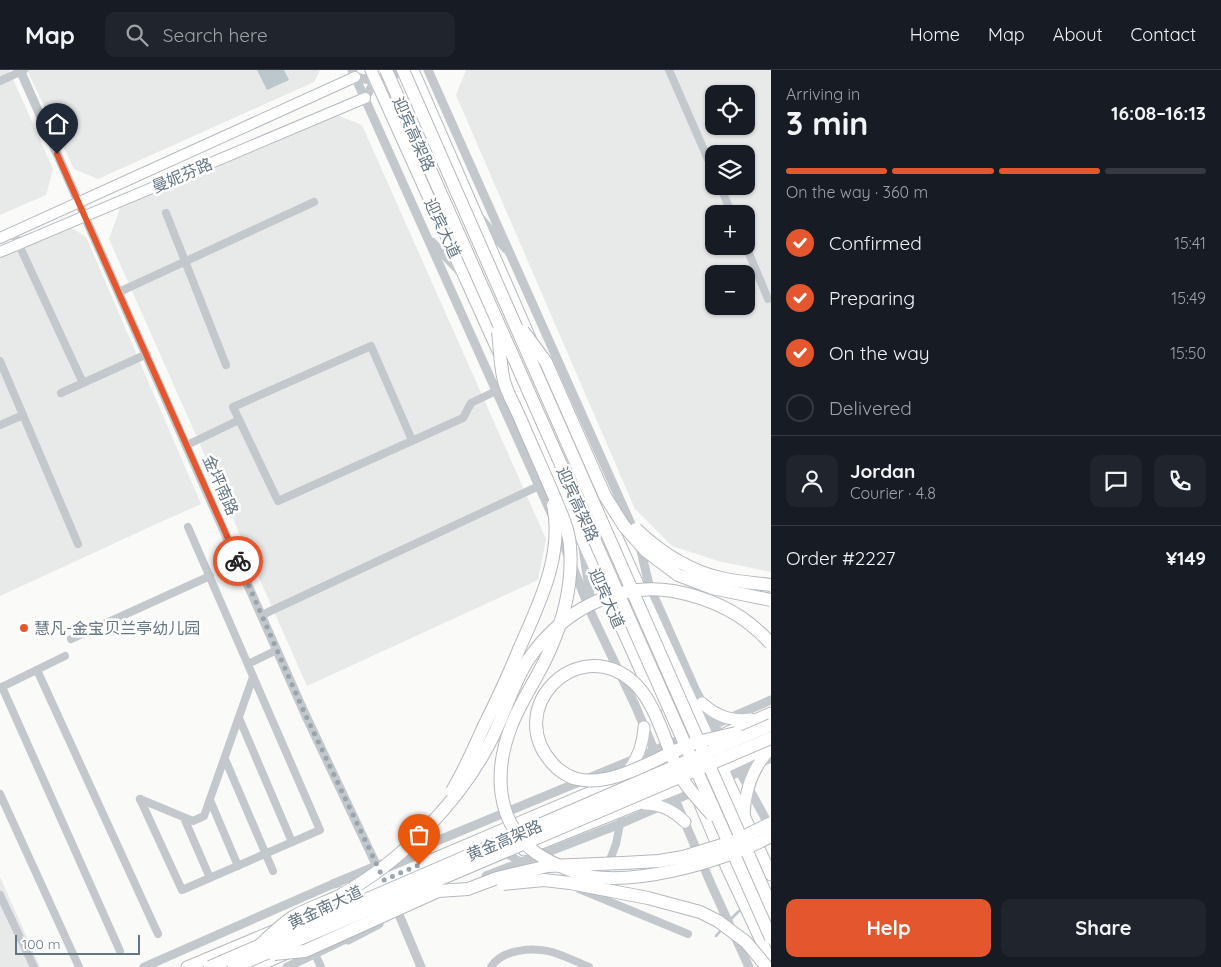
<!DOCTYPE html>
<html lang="en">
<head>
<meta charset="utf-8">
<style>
	:root { --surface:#171b24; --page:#20242c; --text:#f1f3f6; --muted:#9ea1a6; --line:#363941; --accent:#e4572e }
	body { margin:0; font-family:Quicksand,"Noto Sans SC",sans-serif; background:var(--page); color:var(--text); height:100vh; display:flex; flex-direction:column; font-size:19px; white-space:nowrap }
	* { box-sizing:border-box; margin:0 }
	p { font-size:16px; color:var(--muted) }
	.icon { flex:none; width:28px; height:28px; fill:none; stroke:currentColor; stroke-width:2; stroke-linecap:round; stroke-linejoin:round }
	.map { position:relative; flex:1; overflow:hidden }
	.side { display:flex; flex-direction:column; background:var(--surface); width:450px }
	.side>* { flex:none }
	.tools { position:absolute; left:705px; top:15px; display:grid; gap:10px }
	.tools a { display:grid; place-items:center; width:50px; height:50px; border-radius:10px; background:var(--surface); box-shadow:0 1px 4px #0004; font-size:25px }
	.scale { position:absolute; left:15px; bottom:12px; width:125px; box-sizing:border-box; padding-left:5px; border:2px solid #657683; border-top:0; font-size:14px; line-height:18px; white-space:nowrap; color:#657683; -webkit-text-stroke:4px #fff; paint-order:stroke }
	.pin { position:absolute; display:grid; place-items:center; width:42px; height:42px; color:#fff; margin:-51px -21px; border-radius:50% 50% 50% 0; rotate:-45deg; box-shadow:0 0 5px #0007 }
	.pin .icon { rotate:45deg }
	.courier { position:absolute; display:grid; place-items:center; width:50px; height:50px; margin:-25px; border:4px solid #e4572e; border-radius:50%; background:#fff; color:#222; box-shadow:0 1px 6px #0007 }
	.overview em { font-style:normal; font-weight:800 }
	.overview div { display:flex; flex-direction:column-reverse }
	.overview { display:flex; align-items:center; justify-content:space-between; height:85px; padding:0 15px }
	h1 { font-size:32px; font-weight:800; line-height:38px }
	.bar { display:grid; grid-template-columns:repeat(4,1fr); gap:8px 5px; align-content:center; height:60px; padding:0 15px }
	.bar i { height:6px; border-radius:4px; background:var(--line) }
	.bar .on { background:var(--accent) }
	.bar p { grid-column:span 4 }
	.line { display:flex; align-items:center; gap:12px; padding:0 15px; border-top:1px solid var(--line) }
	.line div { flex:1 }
	.round { display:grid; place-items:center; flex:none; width:52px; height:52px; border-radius:10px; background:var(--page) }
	ol { padding:0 15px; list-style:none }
	li { display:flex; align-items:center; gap:15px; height:55px }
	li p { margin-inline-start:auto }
	li .icon { padding:5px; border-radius:50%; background:var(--accent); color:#fff; stroke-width:4 }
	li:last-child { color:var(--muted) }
	li i { width:28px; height:28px; border:2px solid var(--line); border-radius:50% }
	.cta { display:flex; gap:10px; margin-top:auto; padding:10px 15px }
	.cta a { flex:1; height:58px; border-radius:10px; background:var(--accent); color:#fff; font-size:20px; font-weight:800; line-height:58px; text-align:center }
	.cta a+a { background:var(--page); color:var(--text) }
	header { display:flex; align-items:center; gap:30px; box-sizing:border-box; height:70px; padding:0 25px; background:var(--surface); border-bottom:1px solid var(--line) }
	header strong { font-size:24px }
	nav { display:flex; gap:28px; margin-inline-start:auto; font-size:18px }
	.search { width:350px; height:45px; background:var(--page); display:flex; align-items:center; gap:12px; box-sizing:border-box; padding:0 18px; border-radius:10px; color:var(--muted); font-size:19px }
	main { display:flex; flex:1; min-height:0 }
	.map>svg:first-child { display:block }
	.built { fill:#e8e9e9; fill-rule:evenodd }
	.water { fill:#bbc7cb }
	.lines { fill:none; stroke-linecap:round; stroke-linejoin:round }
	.stream { stroke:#bbc7cb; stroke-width:2.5 }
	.secondary-casing { stroke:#b3babf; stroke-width:12 }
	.primary-casing { stroke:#b5babe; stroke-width:13 }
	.minor { stroke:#c3c8cc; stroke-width:8 }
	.tertiary { stroke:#c3c8cc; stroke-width:9 }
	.secondary { stroke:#fff; stroke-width:10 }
	.primary { stroke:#fff; stroke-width:11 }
	.trunk-bridge-casing { stroke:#b4b9bd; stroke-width:14; stroke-linecap:butt }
	.trunk-bridge { stroke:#fff; stroke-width:12 }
	.done { stroke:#99a4ac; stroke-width:5; stroke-dasharray:0 9 }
	.route { stroke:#e4572e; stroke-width:6 }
	.poi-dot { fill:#e4572e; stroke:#fff; stroke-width:2 }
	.labels { text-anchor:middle; stroke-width:5; stroke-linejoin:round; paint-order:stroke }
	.street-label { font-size:16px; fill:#657683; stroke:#fff }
	.poi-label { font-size:16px; fill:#657683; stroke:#fff; text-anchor:start }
</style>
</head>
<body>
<header>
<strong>Map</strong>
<div class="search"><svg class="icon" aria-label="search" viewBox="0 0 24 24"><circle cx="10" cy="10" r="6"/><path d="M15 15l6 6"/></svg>Search here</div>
<nav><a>Home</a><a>Map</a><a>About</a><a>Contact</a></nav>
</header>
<main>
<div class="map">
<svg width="771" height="897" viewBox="0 0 771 897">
	<rect width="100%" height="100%" fill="#fafaf8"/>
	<g class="built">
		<path d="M0 0H9L53 99 46 125 0 145Z"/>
		<path d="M27 0H320L314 12 98 109 74 99Z"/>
		<path d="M466 0H771V502L718 491 672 476 635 439 456 25ZM714 24H746V56H714ZM714 84H746V116H714ZM714 144H746V176H714ZM714 204H746V236H714Z"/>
		<path d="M334 44 362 55 546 469 538 510 307 616 109 169 120 138Z"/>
		<path d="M69 156 86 167 201 434 154 455 0 526V185Z"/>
		<path d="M0 807 40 897H0Z"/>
	</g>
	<path class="water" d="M257 0H284L289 10 267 20Z"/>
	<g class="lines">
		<g class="stream">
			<path d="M730 850 738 842 742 839"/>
			<path d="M716 866 723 858"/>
		</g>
		<defs>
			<g id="secondary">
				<path d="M0 168 355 7"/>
				<path d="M0 182 365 28"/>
			</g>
			<g id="primary">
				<path d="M371 0 498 281"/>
				<path d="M413 0 530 268"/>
				<path d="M504 295 657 637"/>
				<path d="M595 418C652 548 713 676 771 805"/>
				<path d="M702 633C716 646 732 652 751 649"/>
				<path d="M726 663 771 643"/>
				<path d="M625 705C637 691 643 676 644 657"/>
				<path d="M645 734C661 734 674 741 685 752"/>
				<path d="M700 734 727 798 771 892"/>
				<path d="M744 745C745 719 753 697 771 678"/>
				<path d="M524 780 691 713 771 676"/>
				<path d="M345 828 384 810 624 708"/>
				<path d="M187 897 273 861"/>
				<path d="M255 897 285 884"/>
			</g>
		</defs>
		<use href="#secondary" class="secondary-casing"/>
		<use href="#primary" class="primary-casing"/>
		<g class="minor">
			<path d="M669 0 714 103"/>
			<path d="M0 11 24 0"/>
			<path d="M720 116 732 144"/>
			<path d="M166 143 226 295"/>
			<path d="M13 162 83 313"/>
			<path d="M746 176 768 229"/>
			<path d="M119 222 314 132"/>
			<path d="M0 291 78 474"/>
			<path d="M61 323 147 284"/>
			<path d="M0 355 23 345"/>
			<path d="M412 370 371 276 233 337 278 431 463 348 471 333 496 321"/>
			<path d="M187 375 239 350"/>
			<path d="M262 545 539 416"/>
			<path d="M71 569 210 506"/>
			<path d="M248 594 277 580"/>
			<path d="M37 600 158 864"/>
			<path d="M2 617 120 881"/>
			<path d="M0 618 65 586"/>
			<path d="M239 648 292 772"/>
			<path d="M225 689 273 801"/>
			<path d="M0 724 79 897"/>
			<path d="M140 729 182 820 320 760 188 457"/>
			<path d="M140 729 193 751 204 746 253 607"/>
			<path d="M210 730 238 796"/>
			<path d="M184 748 210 808"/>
			<path d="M510 786 526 794"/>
			<path d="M608 795 616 774 621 749"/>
			<path d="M579 819 688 864"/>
			<path d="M0 825 34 897"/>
			<path d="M313 880 321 897"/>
			<path d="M491 897C502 879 533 877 552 882 565 886 577 892 589 897"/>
		</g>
		<g class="tertiary">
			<path d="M20 0 305 644 381 805"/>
			<path d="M352 0 551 443"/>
			<path d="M428 0 639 472 649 515 696 621 723 671"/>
			<path d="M355 7 375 11 407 0"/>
			<path d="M365 28 375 11"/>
			<path d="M481 149 506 179"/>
			<path d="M432 172 461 203"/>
			<path d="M558 460 592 545 635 635 711 814 749 897"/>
			<path d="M583 478 591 532"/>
			<path d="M733 689 771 759"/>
			<path d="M403 785 637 688 771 630"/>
			<path d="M389 805 416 783"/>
			<path d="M486 806 620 754 771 688"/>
			<path d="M333 814 381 794"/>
			<path d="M395 835 421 897"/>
			<path d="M348 870 379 854"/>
			<path d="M144 897 333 814 338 813"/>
			<path d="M287 897 352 866"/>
		</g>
		<use href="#secondary" class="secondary"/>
		<use href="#primary" class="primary"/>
		<defs>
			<g id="trunk-bridge">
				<path d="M386 0 771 868"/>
				<path d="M403 0 771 836"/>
				<path d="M523 261 546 292 605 426 624 456 646 481 678 505 712 518 771 530"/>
				<path d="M498 262C500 278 500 295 504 311 507 323 515 336 520 348 531 374 543 400 554 426 560 441 569 459 570 476 573 512 564 549 549 582 538 607 522 629 512 654 494 699 494 751 536 783 547 791 559 796 572 801 621 822 726 791 771 766"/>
				<path d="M636 459C661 483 691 502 725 509 740 512 756 513 771 515"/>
				<path d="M452 721C464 701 474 678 484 656 497 630 509 604 520 577 539 534 564 484 553 435"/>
				<path d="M712 745C703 734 691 723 683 710 666 680 658 632 631 610 575 565 504 639 552 693 558 700 568 707 577 709 614 718 658 686 692 674 706 669 721 667 736 663"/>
				<path d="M503 814 544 810 570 813 648 828 700 842 718 851 746 872 767 897"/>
				<path d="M258 877C269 867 280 855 293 847 308 838 325 833 341 825 373 807 402 784 427 758 451 733 472 706 488 676 503 649 512 615 528 590 561 542 614 512 673 521 711 528 746 545 771 574"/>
				<path d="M274 884 305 881 438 821 468 819 497 808 548 796 623 793 659 791 683 787 735 771 771 753"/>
				<path d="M210 897 771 655"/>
				<path d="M234 897 771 668"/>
			</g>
		</defs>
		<use href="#trunk-bridge" class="trunk-bridge-casing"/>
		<use href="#trunk-bridge" class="trunk-bridge"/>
	</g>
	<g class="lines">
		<path class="done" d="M238 491 305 644 384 810 419 795"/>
		<path class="route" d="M57 84 238 491"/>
	</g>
	<circle class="poi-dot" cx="24" cy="558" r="5"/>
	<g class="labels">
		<g class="street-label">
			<text transform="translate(414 64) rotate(66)" y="6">迎宾高架路</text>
			<text transform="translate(182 105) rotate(-23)" y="6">曼妮芬路</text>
			<text transform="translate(443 158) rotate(65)" y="6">迎宾大道</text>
			<text transform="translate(221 415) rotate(66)" y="6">金坪南路</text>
			<text transform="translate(578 434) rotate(66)" y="6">迎宾高架路</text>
			<text transform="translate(607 528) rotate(66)" y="6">迎宾大道</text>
			<text transform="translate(504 770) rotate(-23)" y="6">黄金高架路</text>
			<text transform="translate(325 837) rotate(-25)" y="6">黄金南大道</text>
		</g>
		<g class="poi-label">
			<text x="34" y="564">慧凡-金宝贝兰亭幼儿园</text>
		</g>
	</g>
</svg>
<div class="tools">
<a><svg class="icon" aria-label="locate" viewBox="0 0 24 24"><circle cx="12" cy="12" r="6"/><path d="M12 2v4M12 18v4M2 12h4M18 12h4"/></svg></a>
<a><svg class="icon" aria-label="layers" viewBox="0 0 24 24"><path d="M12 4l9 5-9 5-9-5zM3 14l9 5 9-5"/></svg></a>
<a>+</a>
<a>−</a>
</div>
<div class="scale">100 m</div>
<div class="pin" style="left:419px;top:795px;background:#ea580c"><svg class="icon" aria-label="bag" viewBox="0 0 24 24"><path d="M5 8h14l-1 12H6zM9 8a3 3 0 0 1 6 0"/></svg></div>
<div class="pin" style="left:57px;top:84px;background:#1f2937"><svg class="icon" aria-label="home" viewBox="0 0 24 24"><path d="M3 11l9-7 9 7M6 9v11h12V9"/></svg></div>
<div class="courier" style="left:238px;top:491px"><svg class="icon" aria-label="bike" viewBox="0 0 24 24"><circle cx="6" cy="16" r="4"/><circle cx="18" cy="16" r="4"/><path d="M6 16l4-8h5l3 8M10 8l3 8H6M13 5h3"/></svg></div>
</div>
<section class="side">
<div class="overview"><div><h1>3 min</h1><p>Arriving in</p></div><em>16:08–16:13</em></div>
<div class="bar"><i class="on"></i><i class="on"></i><i class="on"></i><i></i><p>On the way · 360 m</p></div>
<ol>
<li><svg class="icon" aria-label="check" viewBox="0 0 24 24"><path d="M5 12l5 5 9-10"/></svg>Confirmed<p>15:41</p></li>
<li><svg class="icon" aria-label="check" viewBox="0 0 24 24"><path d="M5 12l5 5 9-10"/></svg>Preparing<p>15:49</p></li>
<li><svg class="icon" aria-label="check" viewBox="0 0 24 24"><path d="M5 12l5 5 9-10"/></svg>On the way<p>15:50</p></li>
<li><i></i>Delivered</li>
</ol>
<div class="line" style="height:90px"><a class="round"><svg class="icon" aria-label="person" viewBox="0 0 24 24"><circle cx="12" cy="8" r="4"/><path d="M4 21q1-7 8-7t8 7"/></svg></a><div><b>Jordan</b><p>Courier · 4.8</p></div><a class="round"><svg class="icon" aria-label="chat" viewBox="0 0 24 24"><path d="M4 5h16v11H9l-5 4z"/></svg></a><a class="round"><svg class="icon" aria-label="phone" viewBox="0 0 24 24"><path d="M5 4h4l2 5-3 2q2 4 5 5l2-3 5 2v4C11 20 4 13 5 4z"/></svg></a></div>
<div class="line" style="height:65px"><div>Order #2227</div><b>¥149</b></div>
<div class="cta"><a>Help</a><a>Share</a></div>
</section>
</main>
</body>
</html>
